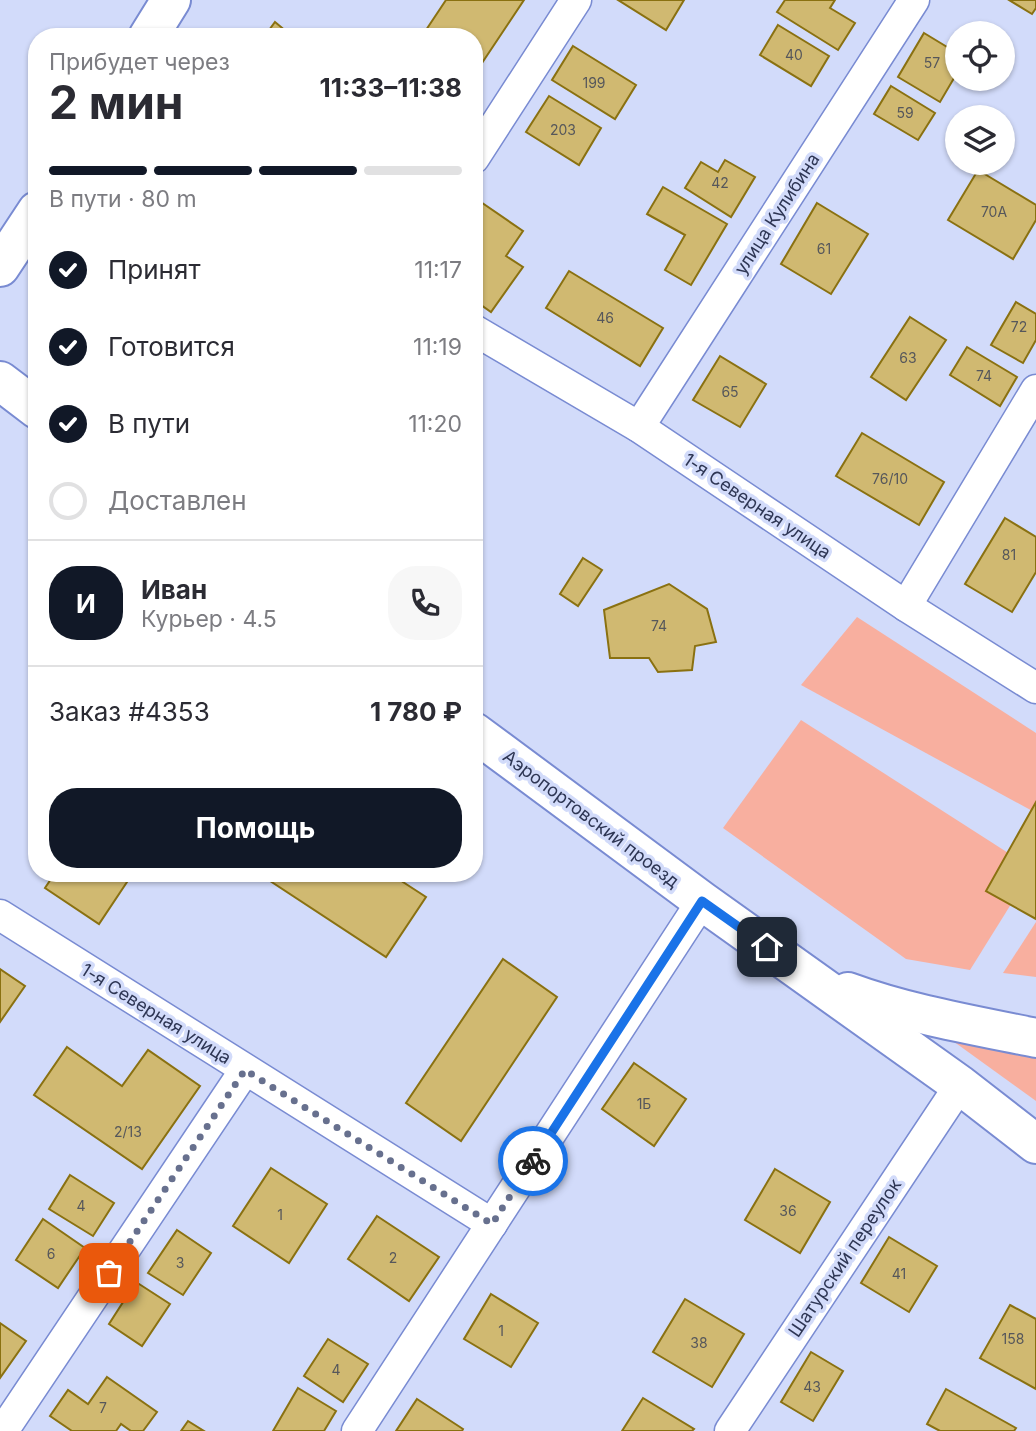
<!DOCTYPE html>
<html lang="ru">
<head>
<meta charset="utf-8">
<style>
	:root { --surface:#fff; --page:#f7f7f7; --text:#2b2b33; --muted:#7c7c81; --line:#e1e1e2; --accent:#111827 }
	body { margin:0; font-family:Inter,sans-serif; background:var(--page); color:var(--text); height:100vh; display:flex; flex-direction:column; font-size:26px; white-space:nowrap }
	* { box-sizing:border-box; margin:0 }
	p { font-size:23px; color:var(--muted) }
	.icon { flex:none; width:38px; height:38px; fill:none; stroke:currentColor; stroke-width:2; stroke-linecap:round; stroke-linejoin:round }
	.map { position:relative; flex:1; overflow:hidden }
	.panel { position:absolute; left:28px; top:28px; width:455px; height:854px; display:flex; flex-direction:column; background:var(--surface); border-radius:28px; box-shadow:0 2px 5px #0004 }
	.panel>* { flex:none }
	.controls { position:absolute; left:945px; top:21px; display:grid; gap:14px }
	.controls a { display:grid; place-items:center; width:70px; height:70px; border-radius:50%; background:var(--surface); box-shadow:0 2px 5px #0004; font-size:35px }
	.pin { position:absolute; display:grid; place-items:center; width:60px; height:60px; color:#fff; margin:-30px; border-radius:14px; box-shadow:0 4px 10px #0006 }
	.courier { position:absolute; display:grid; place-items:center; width:70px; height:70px; margin:-35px; border:5px solid #1a73e8; border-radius:50%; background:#fff; color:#222; box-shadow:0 2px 9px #0007 }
	.overview em { font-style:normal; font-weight:700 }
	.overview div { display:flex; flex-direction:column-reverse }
	.overview { display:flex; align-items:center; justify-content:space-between; height:119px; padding:0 21px }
	h1 { font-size:46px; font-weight:700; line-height:52px }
	.bar { display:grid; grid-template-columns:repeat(4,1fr); gap:10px 7px; align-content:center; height:84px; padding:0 21px }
	.bar i { height:9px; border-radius:5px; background:var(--line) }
	.bar .current { background:var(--accent) }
	.bar p { grid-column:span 4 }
	.line { display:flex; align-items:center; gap:18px; padding:0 21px; border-top:2px solid var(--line) }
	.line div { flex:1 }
	.round { display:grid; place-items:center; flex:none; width:74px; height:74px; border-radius:28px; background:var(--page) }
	ol { padding:0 21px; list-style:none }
	li { display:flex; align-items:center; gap:21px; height:77px }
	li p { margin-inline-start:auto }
	li .icon { padding:7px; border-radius:50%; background:var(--accent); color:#fff; stroke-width:4 }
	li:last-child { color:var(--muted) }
	li i { width:38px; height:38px; border:4px solid var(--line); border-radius:50% }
	.cta { display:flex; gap:14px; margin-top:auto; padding:14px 21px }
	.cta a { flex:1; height:80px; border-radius:28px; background:var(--accent); color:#fff; font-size:28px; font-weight:700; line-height:80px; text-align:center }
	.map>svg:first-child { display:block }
	.green { fill:#f8af9f }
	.building { fill:#d0b971; stroke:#8a7111; stroke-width:2 }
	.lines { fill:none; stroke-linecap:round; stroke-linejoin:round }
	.minor-casing { stroke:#798bd2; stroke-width:33 }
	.secondary-casing { stroke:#798bd2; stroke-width:42 }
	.minor { stroke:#fff; stroke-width:30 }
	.secondary { stroke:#fff; stroke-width:38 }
	.done { stroke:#67708e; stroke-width:7; stroke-dasharray:0 12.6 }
	.route { stroke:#1a73e8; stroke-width:9 }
	.labels { text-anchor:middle; stroke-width:7; stroke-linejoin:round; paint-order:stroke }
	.number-label { font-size:14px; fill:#56575b }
	.street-label { font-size:18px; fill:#2e3654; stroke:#d2dbfa }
</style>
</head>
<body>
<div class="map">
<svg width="1036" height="1431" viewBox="0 0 1036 1431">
	<rect width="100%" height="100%" fill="#d2dbfa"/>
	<g class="green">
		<path d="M857 617 1036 733V813L801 685Z"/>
		<path d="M801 720 1033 869 970 970 906 959 723 828Z"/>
		<path d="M1036 922V977L1003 973Z"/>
		<path d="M946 1036 1036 1056V1101Z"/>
	</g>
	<g class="building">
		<path d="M446 0H524L478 69 474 67V37H429L424 33Z"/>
		<path d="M618 0H684L666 30Z"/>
		<path d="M785 0H835L830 8 855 23 838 50 777 12Z"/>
		<path d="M1009 0H1036V8L1032 14Z"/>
		<path d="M275 22 293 37H264Z"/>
		<path d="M778 25 829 56 811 86 760 55Z"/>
		<path d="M924 33 957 53V73L940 102 898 77Z"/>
		<path d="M573 46 636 85 615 119 552 80Z"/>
		<path d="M891 86 935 113 918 140 874 114Z"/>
		<path d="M549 96 601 128 579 165 526 132Z"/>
		<path d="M725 160 755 177 731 217 685 188 701 162 718 172Z"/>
		<path d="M978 170 1036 205V220L1013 259 948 220Z"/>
		<path d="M663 187 727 224 691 285 665 270 685 235 647 214Z"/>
		<path d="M475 198 523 231 506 256 523 267 491 312 474 300Z"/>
		<path d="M817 203 868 234 831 294 781 264Z"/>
		<path d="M569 271 663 328 640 366 546 308Z"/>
		<path d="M1016 302 1036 314V340L1023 363 991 345Z"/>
		<path d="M910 317 946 340 906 400 871 377Z"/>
		<path d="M967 347 1017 377 1000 406 950 375Z"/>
		<path d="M720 356 766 384 740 427 693 400Z"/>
		<path d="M862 433 944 482 919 525 836 476Z"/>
		<path d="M1005 518 1036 537V572L1012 612 965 584Z"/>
		<path d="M583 558 602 570 578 606 560 594Z"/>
		<path d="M669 584 707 609 716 642 695 646 692 670 658 672 649 658H610L604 610Z"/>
		<path d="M1036 802V919L986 891Z"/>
		<path d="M55 873H133L99 924 45 888Z"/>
		<path d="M258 873H389L426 897 386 957Z"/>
		<path d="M503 959 557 997 461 1141 406 1103Z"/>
		<path d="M0 969 25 986 0 1022Z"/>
		<path d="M67 1047 122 1086 148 1050 200 1086 142 1169 34 1095Z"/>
		<path d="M634 1063 686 1099 654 1146 602 1109Z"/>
		<path d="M271 1168 327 1204 289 1263 233 1226Z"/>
		<path d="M775 1169 830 1202 800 1253 745 1220Z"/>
		<path d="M70 1175 114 1203 93 1236 49 1209Z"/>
		<path d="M377 1216 439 1257 409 1301 348 1259Z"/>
		<path d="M43 1219 85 1248 58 1288 16 1260Z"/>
		<path d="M177 1230 211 1253 183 1295 148 1273Z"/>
		<path d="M889 1237 937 1266 909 1312 861 1283Z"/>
		<path d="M136 1282 170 1304 142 1346 109 1324Z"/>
		<path d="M491 1294 538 1323 511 1367 464 1339Z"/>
		<path d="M685 1299 744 1334 712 1387 653 1352Z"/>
		<path d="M1010 1305 1036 1319V1389L980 1358Z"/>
		<path d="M0 1323 26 1341 0 1378Z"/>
		<path d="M328 1339 368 1364 343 1402 304 1376Z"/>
		<path d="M811 1352 843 1371 813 1421 781 1402Z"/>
		<path d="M107 1377 157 1412 143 1431H131L121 1424 116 1431H72L50 1416 68 1390 88 1404Z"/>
		<path d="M298 1388 336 1411 324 1431H273Z"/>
		<path d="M946 1389 1016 1428 1014 1431H940L927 1424Z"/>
		<path d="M643 1398 694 1429 692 1431H622Z"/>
		<path d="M417 1399 463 1429 462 1431H396Z"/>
		<path d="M188 1421 204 1431H181Z"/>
	</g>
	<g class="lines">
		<defs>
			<g id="minor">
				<path d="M474 158 576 0"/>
				<path d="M474 330 639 427 906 606 1036 688"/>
				<path d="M639 427 914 0"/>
				<path d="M906 606 1036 390"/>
				<path d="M0 915 492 1224"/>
				<path d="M3 1431 245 1070"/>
				<path d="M357 1431 702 901"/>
				<path d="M730 1431 960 1085"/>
			</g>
			<g id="secondary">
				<path d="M148 37 171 0"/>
				<path d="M0 267 37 211"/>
				<path d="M0 381 37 409"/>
				<path d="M474 732 702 901 960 1085 1036 1144"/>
				<path d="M848 992C908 1014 973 1025 1036 1038"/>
			</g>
		</defs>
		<use href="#minor" class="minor-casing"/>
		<use href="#secondary" class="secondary-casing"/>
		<use href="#minor" class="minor"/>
		<use href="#secondary" class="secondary"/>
	</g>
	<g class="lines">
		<path class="done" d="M109 1273 245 1070 492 1224 533 1161"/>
		<path class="route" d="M533 1161 702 901 767 947"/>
	</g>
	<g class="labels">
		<g class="number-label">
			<text x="794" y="60">40</text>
			<text x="932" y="68">57</text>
			<text x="594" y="88">199</text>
			<text x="905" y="118">59</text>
			<text x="563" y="135">203</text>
			<text x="720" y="188">42</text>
			<text x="994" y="217">70А</text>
			<text x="824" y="254">61</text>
			<text x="605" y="323">46</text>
			<text x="1019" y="332">72</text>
			<text x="908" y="363">63</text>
			<text x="984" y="381">74</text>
			<text x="730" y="397">65</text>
			<text x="890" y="484">76/10</text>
			<text x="1009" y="560">81</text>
			<text x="659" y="631">74</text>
			<text x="644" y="1109">1Б</text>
			<text x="128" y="1137">2/13</text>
			<text x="81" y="1211">4</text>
			<text x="788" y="1216">36</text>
			<text x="280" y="1220">1</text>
			<text x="51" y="1259">6</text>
			<text x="393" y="1263">2</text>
			<text x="180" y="1268">3</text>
			<text x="899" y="1279">41</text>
			<text x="501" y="1336">1</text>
			<text x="1013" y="1344">158</text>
			<text x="699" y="1348">38</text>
			<text x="336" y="1375">4</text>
			<text x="812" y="1392">43</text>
			<text x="103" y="1413">7</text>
		</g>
		<g class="street-label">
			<text transform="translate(777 214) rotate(-57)" y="6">улица Кулибина</text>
			<text transform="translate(757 506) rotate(34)" y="6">1-я Северная улица</text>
			<text transform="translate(591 819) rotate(37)" y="6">Аэропортовский проезд</text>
			<text transform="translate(156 1014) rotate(32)" y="6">1-я Северная улица</text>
			<text transform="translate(845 1258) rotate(-56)" y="6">Шатурский переулок</text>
		</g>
	</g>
</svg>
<div class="controls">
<a><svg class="icon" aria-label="locate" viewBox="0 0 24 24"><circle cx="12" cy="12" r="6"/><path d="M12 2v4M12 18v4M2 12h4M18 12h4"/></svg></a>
<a><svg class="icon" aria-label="layers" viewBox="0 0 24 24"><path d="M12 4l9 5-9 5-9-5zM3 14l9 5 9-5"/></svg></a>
</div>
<div class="pin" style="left:109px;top:1273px;background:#ea580c"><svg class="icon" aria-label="bag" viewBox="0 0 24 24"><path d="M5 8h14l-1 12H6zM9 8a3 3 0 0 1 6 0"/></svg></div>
<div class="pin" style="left:767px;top:947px;background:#1f2937"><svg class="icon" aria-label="home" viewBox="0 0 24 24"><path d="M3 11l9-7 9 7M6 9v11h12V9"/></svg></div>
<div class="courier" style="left:533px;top:1161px"><svg class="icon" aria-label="bike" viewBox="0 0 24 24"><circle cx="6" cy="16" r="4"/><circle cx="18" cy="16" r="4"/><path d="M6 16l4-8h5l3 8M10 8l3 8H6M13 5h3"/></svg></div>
<section class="panel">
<div class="overview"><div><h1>2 мин</h1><p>Прибудет через</p></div><em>11:33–11:38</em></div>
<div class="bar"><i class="current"></i><i class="current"></i><i class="current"></i><i></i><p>В пути · 80 m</p></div>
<ol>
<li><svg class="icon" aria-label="check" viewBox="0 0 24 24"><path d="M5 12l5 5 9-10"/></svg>Принят<p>11:17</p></li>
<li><svg class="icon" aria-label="check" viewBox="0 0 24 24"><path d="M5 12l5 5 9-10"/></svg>Готовится<p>11:19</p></li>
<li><svg class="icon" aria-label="check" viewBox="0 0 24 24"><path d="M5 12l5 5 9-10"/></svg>В пути<p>11:20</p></li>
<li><i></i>Доставлен</li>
</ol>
<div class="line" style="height:126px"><b class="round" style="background:var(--accent);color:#fff">И</b><div><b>Иван</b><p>Курьер · 4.5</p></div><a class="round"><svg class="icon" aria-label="phone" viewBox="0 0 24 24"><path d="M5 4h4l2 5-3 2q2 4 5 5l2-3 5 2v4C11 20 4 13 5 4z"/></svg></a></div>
<div class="line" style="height:91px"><div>Заказ #4353</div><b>1 780 ₽</b></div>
<div class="cta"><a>Помощь</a></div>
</section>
</div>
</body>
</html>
